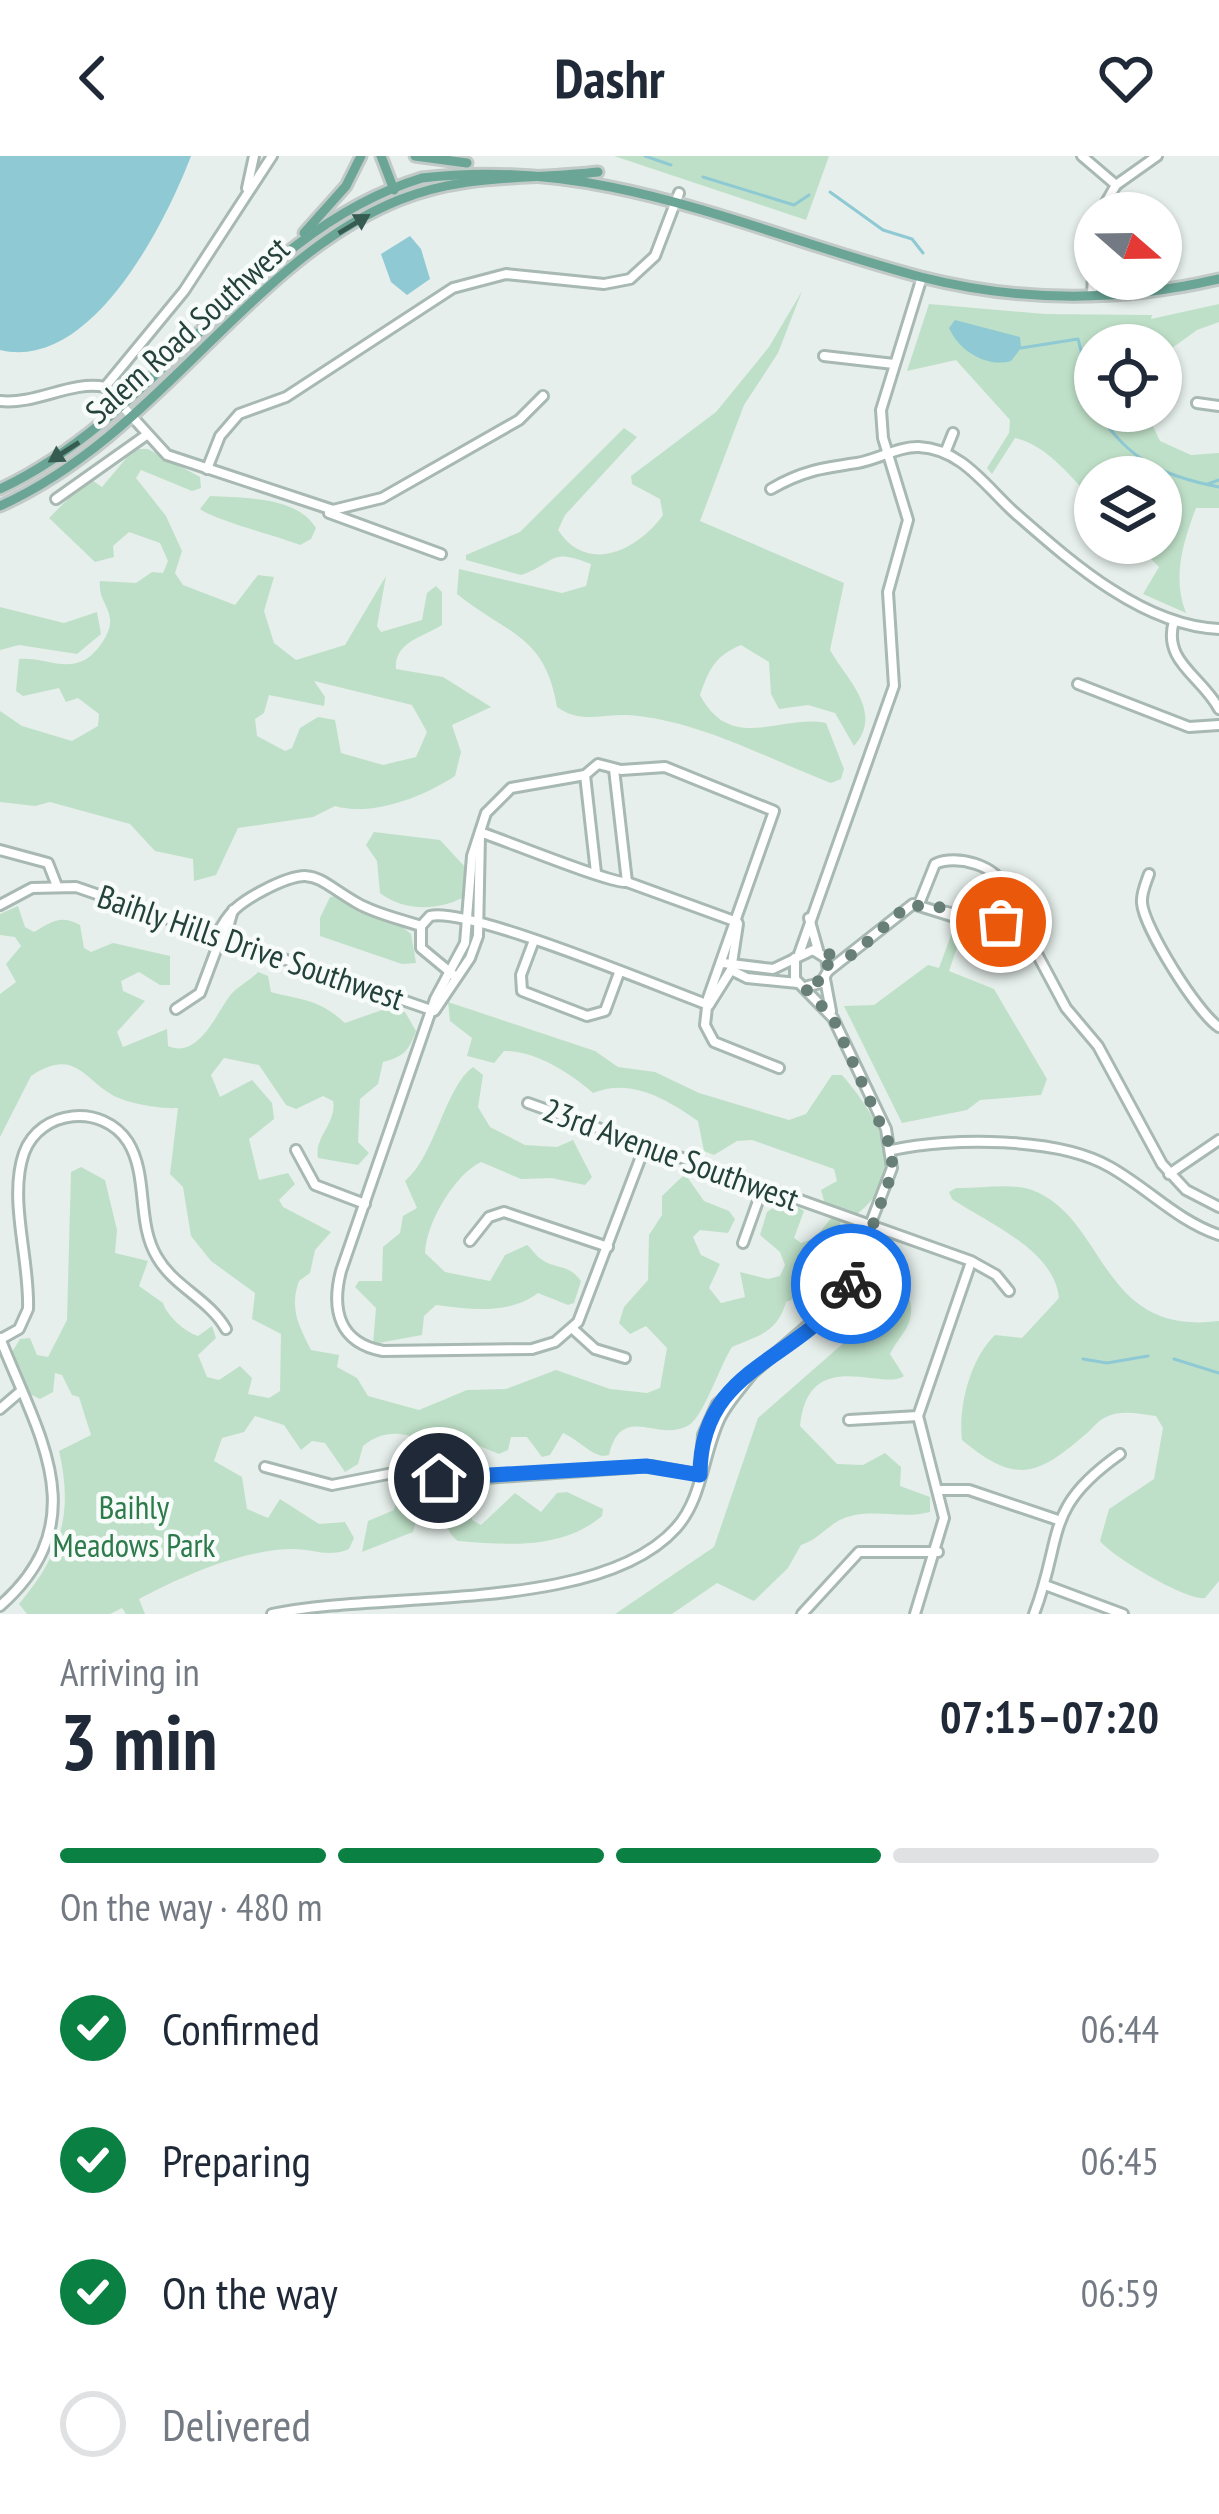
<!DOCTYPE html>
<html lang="en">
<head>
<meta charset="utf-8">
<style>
	:root { --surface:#fff; --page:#f6f6f7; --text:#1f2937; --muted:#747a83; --line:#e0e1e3; --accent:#0b8043 }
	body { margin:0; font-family:"PT Sans Narrow",sans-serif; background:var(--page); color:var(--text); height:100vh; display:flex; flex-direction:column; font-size:45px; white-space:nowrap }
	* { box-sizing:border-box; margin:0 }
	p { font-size:39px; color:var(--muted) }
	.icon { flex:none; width:66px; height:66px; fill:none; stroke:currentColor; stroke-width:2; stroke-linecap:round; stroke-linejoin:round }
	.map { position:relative; height:1458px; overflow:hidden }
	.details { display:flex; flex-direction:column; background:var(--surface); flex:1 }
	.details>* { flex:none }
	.needle { width:78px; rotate:110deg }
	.fabs { position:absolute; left:1074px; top:36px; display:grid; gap:24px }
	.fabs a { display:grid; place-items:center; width:108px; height:108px; border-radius:50%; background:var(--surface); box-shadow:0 3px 9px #0004; font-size:60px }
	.pin { position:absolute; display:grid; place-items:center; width:102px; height:102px; color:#fff; margin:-51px; border:6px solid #fff; border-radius:50%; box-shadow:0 3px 12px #0007 }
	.courier { position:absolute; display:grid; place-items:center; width:120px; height:120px; margin:-60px; border:9px solid #1a73e8; border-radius:50%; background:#fff; color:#222; box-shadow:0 3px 15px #0007 }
	.overview em { font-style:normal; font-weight:700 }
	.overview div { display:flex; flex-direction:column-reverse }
	.overview { display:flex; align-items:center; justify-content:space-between; height:204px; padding:0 60px }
	h1 { font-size:78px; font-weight:700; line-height:90px }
	.bar { display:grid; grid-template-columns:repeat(4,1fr); gap:18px 12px; align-content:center; height:144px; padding:0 60px }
	.bar i { height:15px; border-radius:9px; background:var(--line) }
	.bar .on { background:var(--accent) }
	.bar p { grid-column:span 4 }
	ol { padding:0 60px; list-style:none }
	li { display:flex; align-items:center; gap:36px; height:132px }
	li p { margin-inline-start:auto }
	li .icon { padding:12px; border-radius:50%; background:var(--accent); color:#fff; stroke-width:4 }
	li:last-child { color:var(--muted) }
	li i { width:66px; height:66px; border:6px solid var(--line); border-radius:50% }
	header { display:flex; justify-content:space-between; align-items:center; height:156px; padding:0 60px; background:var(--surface); font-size:54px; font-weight:700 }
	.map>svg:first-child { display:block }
	.green { fill:#bfe0c8; fill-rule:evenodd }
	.water { fill:#8ec9d4 }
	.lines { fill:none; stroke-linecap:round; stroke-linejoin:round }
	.stream { stroke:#8ec9d4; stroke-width:3 }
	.minor-casing { stroke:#a8b8b2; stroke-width:14 }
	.major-casing { stroke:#c2cac8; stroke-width:15 }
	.minor { stroke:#fff; stroke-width:8 }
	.major { stroke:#6aa596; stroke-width:9 }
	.oneway { fill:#365b51 }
	.done { stroke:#687f78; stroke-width:12; stroke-dasharray:0 21.6 }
	.route { stroke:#1a73e8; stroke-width:15 }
	.labels { text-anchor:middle; stroke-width:9; stroke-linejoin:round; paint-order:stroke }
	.street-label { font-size:33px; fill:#24423a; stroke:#f7fbf9 }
	.park-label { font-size:33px; fill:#2d7a4b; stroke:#f7fbf9 }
</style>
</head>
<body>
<header><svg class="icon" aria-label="back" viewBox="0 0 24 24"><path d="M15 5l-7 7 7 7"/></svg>Dashr<svg class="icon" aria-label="heart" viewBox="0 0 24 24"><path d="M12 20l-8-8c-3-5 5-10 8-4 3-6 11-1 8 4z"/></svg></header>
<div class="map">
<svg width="1219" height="1458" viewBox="0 0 1219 1458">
	<rect width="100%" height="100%" fill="#e6efeb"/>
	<g class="green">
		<path d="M614 0H829L806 64Z"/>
		<path d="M802 135 778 197 744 249 700 365 844 427 830 494C847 524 884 556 854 590L835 557 808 549 779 553 771 538 769 506 741 489C715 500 709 513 700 539 731 598 781 558 826 567L844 613 841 623 831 627C766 602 698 564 628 559 600 558 581 568 557 551 545 479 508 479 457 438L459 413 562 437 586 430 591 408C548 391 558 406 521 419L466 404V399L520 376 624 272 637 281 565 359 558 374C588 420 639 393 663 359L660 343 632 328 631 320 716 256 769 191Z"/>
		<path d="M929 148 1045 158 1152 159 1151 163 1219 148V166L1197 174 1161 200V189H1095V255H1146L1160 285 1191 299 1219 297V352H1196C1183 386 1172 422 1186 457L1143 438 1159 411 1135 387H1161V321H1095V346C1072 323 1048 289 1015 282L992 318 987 312 1009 277 1010 264 956 204 907 215Z"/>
		<path d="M134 293H148L200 321 201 332 192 335 141 314 136 322 166 360 182 395 175 417 183 429 235 449 258 419 274 421 264 455 274 487 296 504 345 489 386 420 377 470 381 476 422 464 427 437 436 430 442 436V469C423 481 394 486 396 513L443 521 491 551 452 569 461 596 455 620C423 641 372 661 335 650L313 661 238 672 216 719 194 725 193 703 155 695 130 668 50 646 35 650 0 646V555L22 570 72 585 98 570 99 558 78 542 66 546 59 532 23 540 16 535 19 503C48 500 74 523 99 491 105 483 111 473 110 463 108 448 98 442 100 425L136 427 152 416 163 417 168 405 160 387 129 376 113 390 114 401 95 406 49 362 89 322 102 331ZM314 525 412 549 427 576 416 601 383 609 341 597 335 564 318 561 300 572 292 592 285 595 257 580 255 563 264 557 269 539 324 550 325 541Z"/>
		<path d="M210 340C243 342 297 340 316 372L311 383 300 389C279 381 212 363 200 353Z"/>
		<path d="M0 451 64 467 97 456 101 478 77 498 19 489 0 494Z"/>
		<path d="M374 676 440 684 465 711 462 742C437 755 403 755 380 737L377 705 366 689Z"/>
		<path d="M337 740 400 769 411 778 416 807 402 808 320 780V762L330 741Z"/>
		<path d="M18 750 25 771 34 776C51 766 61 758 80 769L84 792 91 796 113 787 170 800V829H160L139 816 121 825 123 835 145 845 117 876 123 891 167 873 168 890C198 903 215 860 229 841 236 831 250 825 258 816L268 820 271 836C304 845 317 842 345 867L382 854 405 856 416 875C409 895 403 901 383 906L378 928 360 943 358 986 369 997 358 1009 318 1002C314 981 337 967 333 945L323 940 296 953 286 949 259 909 224 902 211 919 220 941 252 924 272 947 274 963 249 983 259 1024 288 1017 295 1028 279 1044 283 1051 331 1076 315 1094 310 1117 299 1125C289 1153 299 1170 311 1194L339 1199 337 1211 357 1222 368 1240 419 1254 467 1234 506 1233 556 1214 610 1233 647 1237 660 1232 667 1192 646 1170 630 1178 619 1167 624 1151 648 1124 649 1079 662 1059V1040L685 1018 704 1045 729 1055 735 1063 728 1077 700 1074 693 1081 701 1099 720 1108 709 1132 721 1147 745 1141 740 1116 768 1123 780 1120 785 1109 780 1096 760 1079 767 1056 786 1043 804 1055 794 1082 801 1087 815 1082 832 1061 841 1065 831 1094 842 1110 833 1127 786 1146C777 1177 759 1179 732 1191 720 1209 704 1260 689 1269 658 1288 622 1245 609 1299 595 1304 581 1285 563 1277L550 1299 542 1301 527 1281H511L508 1294 499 1298 460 1282 445 1295C418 1281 391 1267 363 1290L358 1308 345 1316 325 1287 312 1285 301 1294 284 1269 255 1260 244 1276 222 1282 214 1305 242 1321 247 1353 268 1362 280 1343 319 1368 345 1366 354 1382 349 1393C327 1402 315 1393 293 1393 244 1393 182 1420 139 1443L145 1458H126L122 1452 110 1458H27L19 1448C60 1399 74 1359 59 1295L91 1279 79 1241 72 1239 62 1219 55 1217 53 1236 40 1243 28 1237 12 1196 20 1183 30 1182 37 1199 48 1201 67 1164 71 1016 81 1011 105 1024 117 1074 115 1097 148 1105 139 1130 163 1147C167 1160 185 1176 198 1180L212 1170 216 1182 198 1199 207 1221 219 1224 240 1210 252 1222 248 1238 269 1242 280 1235 281 1178 252 1163 255 1137 211 1105 191 1080 183 1031 170 1018 178 952C161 953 130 948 114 940 83 923 75 891 31 920L0 981V838L16 826 6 808 21 790 15 781 0 779V758Z"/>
		<path d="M954 771 963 774 949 815 994 833 1047 923 1041 939 980 944 967 954 902 967 844 850 874 849 928 809 939 812Z"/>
		<path d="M448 846 595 895 618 911 655 916 699 937 789 964 806 958 832 919H842C879 962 911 1016 857 1058L825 1048 821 1034 837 1025 834 1013 752 984 737 985 714 999 704 995 698 965C668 944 631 921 593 937 570 917 536 895 504 895L494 907 467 900 472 882 450 865Z"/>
		<path d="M473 911 483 919 478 951 490 971 525 989 557 991 573 984 592 1021 585 1029 551 1022 521 1023 481 1006C455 1018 426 1067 425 1097L445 1116 490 1125 505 1099 527 1089C532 1093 535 1099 541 1103 556 1114 568 1107 581 1125L574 1147 568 1149 538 1137C510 1158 473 1154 436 1149L424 1160 422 1179 373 1188 376 1152 355 1131 359 1125H382L383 1091 400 1077 403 1060 417 1052 405 1025C435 1000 445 931 473 911Z"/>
		<path d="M956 1032C981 1033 1016 1025 1039 1037 1107 1070 1103 1180 1219 1165V1425L1205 1442C1186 1445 1110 1399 1100 1385L1109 1353 1154 1323 1163 1272 1156 1260C1140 1258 1123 1254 1108 1260 1098 1264 1094 1271 1086 1278 1038 1319 1017 1330 962 1284 958 1251 970 1203 995 1179L1022 1182 1059 1142C1054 1093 987 1067 952 1043L949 1036Z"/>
		<path d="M896 1137 909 1140C917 1169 901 1176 890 1198L904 1220C883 1236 808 1188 800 1270L837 1308 863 1309 885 1297 901 1311 900 1330 930 1341V1356C901 1364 871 1351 842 1363 827 1370 819 1383 801 1389L788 1412 754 1445 717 1427 672 1458H615L714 1391 758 1262 871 1163H884Z"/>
		<path d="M401 1327 424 1336 413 1376 362 1396 368 1365 394 1354Z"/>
		<path d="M463 1336 470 1343 472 1364 481 1369 515 1337 541 1356 557 1337 567 1336 603 1353 602 1360C562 1394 507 1389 458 1385 441 1373 447 1354 452 1337Z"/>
	</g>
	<g class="water">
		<path d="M0 0H191C165 68 91 216 0 194Z"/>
		<path d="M410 80 421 93 430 123 407 139 391 126 381 98Z"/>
		<path d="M955 164 1020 181 1021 192 1011 205C987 212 959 195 949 172Z"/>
	</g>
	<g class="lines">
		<g class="stream">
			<path d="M645 0 671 9"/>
			<path d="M703 21 794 49 809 39"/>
			<path d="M830 36 883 74 912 83 923 97"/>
			<path d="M1021 192 1078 183 1095 248"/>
			<path d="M1097 255C1129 305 1163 320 1219 331"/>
			<path d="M1208 328 1219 324"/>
			<path d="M1083 1203 1107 1207 1148 1200"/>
			<path d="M1174 1203 1219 1217"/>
		</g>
		<defs>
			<g id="minor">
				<path d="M1082 0 1116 29"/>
				<path d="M247 32 254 0"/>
				<path d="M1100 57 1116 29 1157 0"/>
				<path d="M1092 140 1095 71"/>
				<path d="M824 200 894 208"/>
				<path d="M105 231 184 135 272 0"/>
				<path d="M0 245C36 249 72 224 105 231L167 299 333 354 382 342 519 264 543 240"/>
				<path d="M1197 247 1219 250"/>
				<path d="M945 297 953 277"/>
				<path d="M207 313 220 280 239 258 286 241 453 132 506 118 604 128 630 123 655 100 679 37"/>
				<path d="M771 333C802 315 822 312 857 307 877 304 899 290 919 291 962 293 986 331 1015 357 1070 405 1142 470 1219 473"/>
				<path d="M56 343 145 280"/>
				<path d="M329 357 441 398"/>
				<path d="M1174 465C1162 506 1202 520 1219 553"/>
				<path d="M1078 528 1189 571 1219 569"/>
				<path d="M614 613 627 726"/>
				<path d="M585 619 596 717"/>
				<path d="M480 676C504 684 614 729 627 726L737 766"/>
				<path d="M0 694 48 707 57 730"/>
				<path d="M1149 718C1146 727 1141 737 1142 747 1144 772 1198 858 1219 871"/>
				<path d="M919 748 935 708C956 698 998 709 1006 734 1010 747 1002 762 998 774"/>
				<path d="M0 749 32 732 76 731 434 855"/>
				<path d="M938 754 982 764 1036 796 1066 852 1098 890 1162 1008 1186 1034 1219 1051"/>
				<path d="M809 762 818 794"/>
				<path d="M217 780C227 756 241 746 264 734 315 708 314 722 357 747 376 758 400 763 421 770"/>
				<path d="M225 782 233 754"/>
				<path d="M533 787 521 819 522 835 587 860 605 855 619 817"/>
				<path d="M799 798 894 530 888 436 908 364 883 282 881 254 922 121"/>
				<path d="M723 807 773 813 813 794 826 802 828 815 821 827 808 830"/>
				<path d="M731 814 747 822 798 827"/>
				<path d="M828 815 913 748 996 774"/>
				<path d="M456 821 421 792V770L430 760C470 751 659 831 709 849"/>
				<path d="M825 823 831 855"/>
				<path d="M709 849 731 814 738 768"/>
				<path d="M176 853 200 837 221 781"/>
				<path d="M435 854 470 802 478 780 480 678"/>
				<path d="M528 947 971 1105 996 1119 1009 1135"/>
				<path d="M645 990 578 1166 555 1186 532 1193 383 1195C339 1187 331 1154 341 1115L435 843 465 787 472 700 486 657 511 632 585 619 598 608 621 614 665 611 774 655 708 842 705 869 714 886 779 912"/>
				<path d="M296 994 315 1029 365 1048"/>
				<path d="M892 994C950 981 1059 981 1110 1011 1149 1033 1176 1064 1219 1079"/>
				<path d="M1169 1018 1219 984"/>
				<path d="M470 1085 489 1061 504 1056 608 1091"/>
				<path d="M743 1087 763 1031"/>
				<path d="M573 1173 595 1193 625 1202"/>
				<path d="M0 1182C38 1279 97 1364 0 1450"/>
				<path d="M1 1183 19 1173 28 1153C30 1104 8 1043 24 997 40 953 103 947 128 986 149 1020 136 1066 157 1101 174 1131 209 1143 226 1173"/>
				<path d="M0 1253 21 1235"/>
				<path d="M849 1264 918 1260"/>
				<path d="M265 1311 332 1329 398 1316 459 1324 651 1310 700 1319"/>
				<path d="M700 1319 703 1279 717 1248 843 1139 892 1012 886 973 833 862 795 823V802"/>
				<path d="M941 1334H969L1058 1364"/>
				<path d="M1045 1429 1123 1458"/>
				<path d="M272 1458C382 1434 599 1458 676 1372 703 1342 703 1297 720 1262 728 1246 741 1232 752 1218"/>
				<path d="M802 1458 859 1396H938"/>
				<path d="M915 1458 944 1362 918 1260 971 1106"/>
				<path d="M1034 1458C1064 1380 1042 1353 1120 1298"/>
			</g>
			<g id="major">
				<path d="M381 0 394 34"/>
				<path d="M415 0 467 7"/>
				<path d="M304 77 346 30 361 0"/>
				<path d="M0 333C161 258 249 75 422 22 603 0 750 76 921 121 1019 146 1121 146 1219 123"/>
				<path d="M0 350C160 278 248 105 399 44 466 17 529 24 598 16"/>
			</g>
		</defs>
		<use href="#minor" class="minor-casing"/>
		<use href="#major" class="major-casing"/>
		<use href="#minor" class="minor"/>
		<use href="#major" class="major"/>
	</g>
	<defs><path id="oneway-solid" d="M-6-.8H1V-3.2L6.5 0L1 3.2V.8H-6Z" transform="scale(3)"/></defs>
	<g class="oneway">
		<use href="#oneway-solid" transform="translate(354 68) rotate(-31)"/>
		<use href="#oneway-solid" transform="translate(64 296) rotate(147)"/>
	</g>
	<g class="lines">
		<path class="done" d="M851 1128 892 1017V994L833 862 803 830 825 823 828 808 821 798 853 799 908 749 948 752 998 774 1001 766"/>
		<path class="route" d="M439 1322 646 1310 700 1319C700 1207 802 1207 851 1128"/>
	</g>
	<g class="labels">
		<g class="street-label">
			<text transform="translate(187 174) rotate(-42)" y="12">Salem Road Southwest</text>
			<text transform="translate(251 791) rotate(19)" y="12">Baihly Hills Drive Southwest</text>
			<text transform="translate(671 998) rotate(20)" y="12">23rd Avenue Southwest</text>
		</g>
		<g class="park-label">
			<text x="134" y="1363">Baihly<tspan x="134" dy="38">Meadows Park</tspan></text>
		</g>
	</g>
</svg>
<div class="fabs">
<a><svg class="needle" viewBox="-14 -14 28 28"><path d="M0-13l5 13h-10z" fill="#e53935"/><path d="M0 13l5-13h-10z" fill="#747a83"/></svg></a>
<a><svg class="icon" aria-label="locate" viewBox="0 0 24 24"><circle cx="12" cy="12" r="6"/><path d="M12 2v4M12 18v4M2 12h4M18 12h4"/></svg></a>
<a><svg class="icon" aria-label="layers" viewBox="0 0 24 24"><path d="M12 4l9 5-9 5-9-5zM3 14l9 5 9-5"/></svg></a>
</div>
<div class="pin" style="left:1001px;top:766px;background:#ea580c"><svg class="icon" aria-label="bag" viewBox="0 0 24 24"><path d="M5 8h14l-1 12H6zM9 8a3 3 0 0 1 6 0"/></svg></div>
<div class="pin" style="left:439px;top:1322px;background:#1f2937"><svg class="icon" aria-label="home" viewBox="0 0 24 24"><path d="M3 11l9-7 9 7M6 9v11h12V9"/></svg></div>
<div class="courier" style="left:851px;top:1128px"><svg class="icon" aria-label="bike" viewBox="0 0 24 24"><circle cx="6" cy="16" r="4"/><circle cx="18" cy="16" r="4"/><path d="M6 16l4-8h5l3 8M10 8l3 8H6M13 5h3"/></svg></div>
</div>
<section class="details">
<div class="overview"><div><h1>3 min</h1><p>Arriving in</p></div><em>07:15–07:20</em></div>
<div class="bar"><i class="on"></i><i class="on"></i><i class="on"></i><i></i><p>On the way · 480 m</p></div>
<ol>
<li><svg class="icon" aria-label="check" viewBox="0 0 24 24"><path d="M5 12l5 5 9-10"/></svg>Confirmed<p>06:44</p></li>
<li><svg class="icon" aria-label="check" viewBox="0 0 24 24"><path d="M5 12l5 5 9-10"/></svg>Preparing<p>06:45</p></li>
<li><svg class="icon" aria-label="check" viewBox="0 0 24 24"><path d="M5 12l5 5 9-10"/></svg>On the way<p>06:59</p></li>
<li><i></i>Delivered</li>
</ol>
</section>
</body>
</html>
